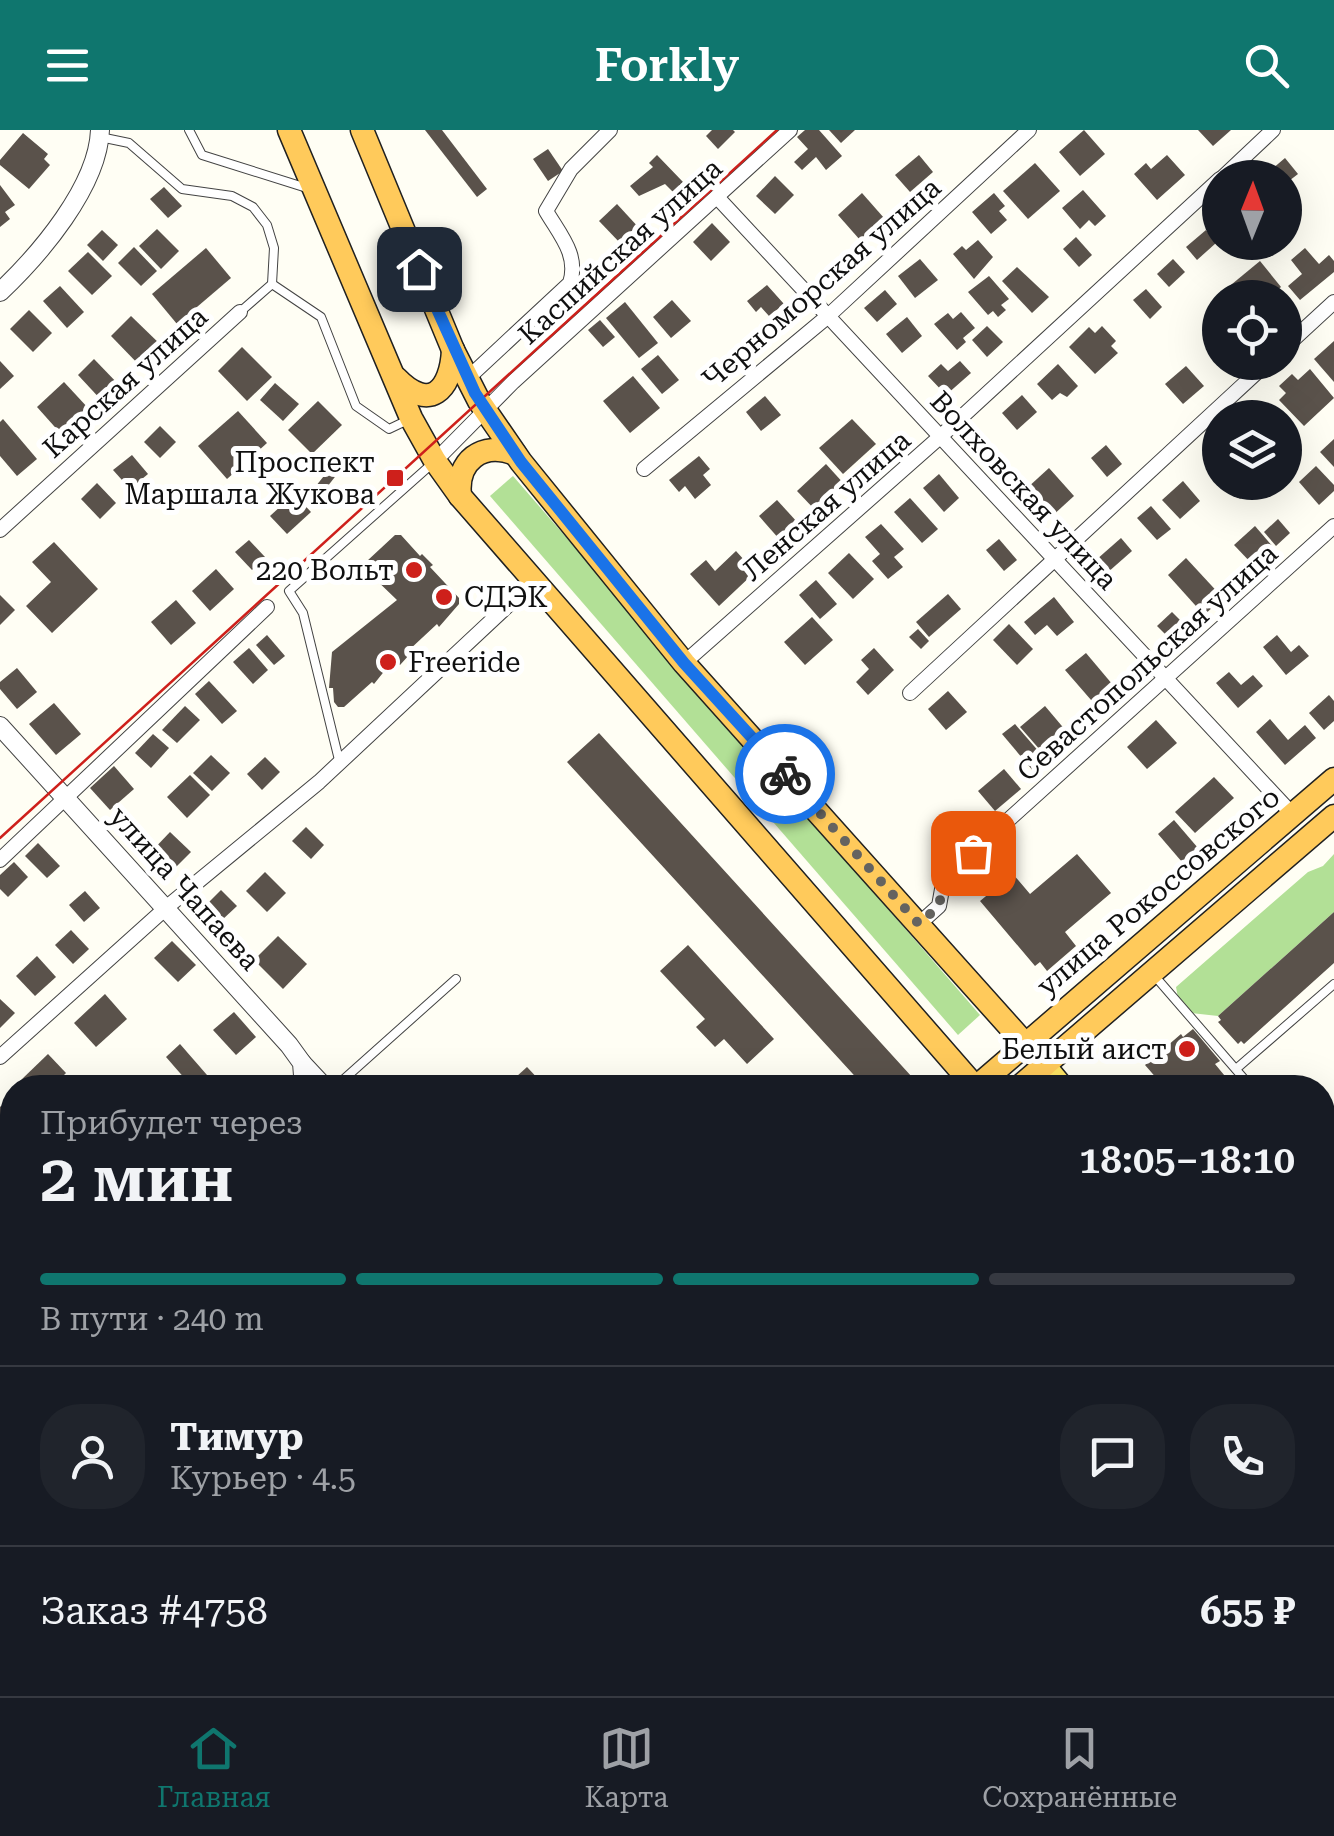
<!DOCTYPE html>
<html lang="ru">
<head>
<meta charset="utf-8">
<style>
	:root { --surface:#171b24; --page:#20242c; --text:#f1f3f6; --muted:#9ea1a6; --line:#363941; --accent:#0f766e }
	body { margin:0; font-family:"Roboto Serif",serif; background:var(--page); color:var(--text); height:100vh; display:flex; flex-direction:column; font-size:38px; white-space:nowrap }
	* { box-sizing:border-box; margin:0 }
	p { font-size:32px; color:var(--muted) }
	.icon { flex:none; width:55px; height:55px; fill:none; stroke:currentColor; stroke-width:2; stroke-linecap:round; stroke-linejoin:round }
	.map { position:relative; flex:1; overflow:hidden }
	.panel { position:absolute; left:0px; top:945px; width:1335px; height:622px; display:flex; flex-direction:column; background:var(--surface); border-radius:40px 40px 0 0; box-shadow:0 10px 40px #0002 }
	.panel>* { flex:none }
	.needle { width:65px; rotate:1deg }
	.tools { position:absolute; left:1202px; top:30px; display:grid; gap:20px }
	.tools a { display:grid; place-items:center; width:100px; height:100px; border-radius:50%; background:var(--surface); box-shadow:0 10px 40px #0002; font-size:50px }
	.pin { position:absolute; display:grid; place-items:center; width:85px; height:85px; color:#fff; margin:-42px; border-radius:20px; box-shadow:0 5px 15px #0006 }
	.courier { position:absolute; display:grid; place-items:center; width:100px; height:100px; margin:-50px; border:8px solid #1a73e8; border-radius:50%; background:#fff; color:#222; box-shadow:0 2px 12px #0007 }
	.overview em { font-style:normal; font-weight:600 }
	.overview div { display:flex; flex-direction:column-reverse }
	.overview { display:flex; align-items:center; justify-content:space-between; height:170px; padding:0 40px }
	h1 { font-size:65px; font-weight:600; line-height:75px }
	.bar { display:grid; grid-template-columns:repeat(4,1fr); gap:15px 10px; align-content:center; height:120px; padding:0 40px }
	.bar i { height:12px; border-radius:8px; background:var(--line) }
	.bar .current { background:var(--accent) }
	.bar p { grid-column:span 4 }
	.line { display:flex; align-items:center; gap:25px; padding:0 40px; border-top:2px solid var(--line) }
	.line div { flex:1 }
	.round { display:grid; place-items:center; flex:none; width:105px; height:105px; border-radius:40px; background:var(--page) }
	header { display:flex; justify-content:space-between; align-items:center; height:130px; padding:0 40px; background:var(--accent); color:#fff; font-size:45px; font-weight:600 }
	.dock { display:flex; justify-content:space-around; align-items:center; height:140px; border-top:2px solid var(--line); background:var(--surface); font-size:28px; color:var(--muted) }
	.dock a { display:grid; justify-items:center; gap:5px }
	.dock .current { color:var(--accent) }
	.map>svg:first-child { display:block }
	.green { fill:#d0eeb9 }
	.forest { fill:#b2e096 }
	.building { fill:#5a524b }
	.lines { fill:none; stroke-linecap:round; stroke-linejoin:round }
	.service-casing { stroke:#434343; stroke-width:10 }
	.minor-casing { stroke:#434343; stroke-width:16 }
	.tertiary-casing { stroke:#434343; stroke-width:20 }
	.primary-casing { stroke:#212121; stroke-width:25 }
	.trunk-casing { stroke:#212121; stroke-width:25 }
	.service { stroke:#fff; stroke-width:8 }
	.minor { stroke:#fff; stroke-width:14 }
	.tertiary { stroke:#fff; stroke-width:18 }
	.primary { stroke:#ffe564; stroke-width:22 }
	.trunk { stroke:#ffca5b; stroke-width:22 }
	.tram { stroke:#ce201b; stroke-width:2.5 }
	.done { stroke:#646360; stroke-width:10; stroke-dasharray:0 18 }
	.route { stroke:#1a73e8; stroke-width:12 }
	.poi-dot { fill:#ce201b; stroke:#fff; stroke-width:4 }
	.labels { text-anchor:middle; stroke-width:10; stroke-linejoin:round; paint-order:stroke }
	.street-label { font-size:28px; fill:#101010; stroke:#fff }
	.poi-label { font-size:28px; fill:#101010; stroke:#fff; text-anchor:end }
</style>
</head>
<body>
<header><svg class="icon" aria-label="menu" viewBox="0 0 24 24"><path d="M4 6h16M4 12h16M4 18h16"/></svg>Forkly<svg class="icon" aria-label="search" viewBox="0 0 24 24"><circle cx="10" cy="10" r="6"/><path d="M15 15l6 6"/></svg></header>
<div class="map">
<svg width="1334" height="1566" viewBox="0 0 1334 1566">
	<rect width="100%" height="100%" fill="#fffef4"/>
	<path class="green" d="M414 1555H836L846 1566H402Z"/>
	<g class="forest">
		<path d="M513 346 980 885 958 905 490 366Z"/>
		<path d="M1334 724V782L1218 886 1191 883 1178 868 1176 857 1308 742 1323 736Z"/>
	</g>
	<g class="building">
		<path d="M425 0H442L487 59 477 67Z"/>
		<path d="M712 0H733L735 2 718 19 706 6Z"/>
		<path d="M805 0H819L842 26 826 40 816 27 802 40 794 32 808 19 797 7Z"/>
		<path d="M829 0H855L841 13Z"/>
		<path d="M1084 0 1105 24 1080 46 1059 22Z"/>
		<path d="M1198 0H1231L1213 16Z"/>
		<path d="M23 3 48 24 44 29 50 35 29 59 0 35V30Z"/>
		<path d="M548 19 563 41 548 51 533 29Z"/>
		<path d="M657 25 683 52 673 62 665 54 639 66 630 56 653 37 649 33Z"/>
		<path d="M919 25 933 42 910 62 895 45Z"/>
		<path d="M1167 25 1185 45 1157 70 1134 44 1146 33 1151 39Z"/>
		<path d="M1285 28 1298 44 1285 54V48H1266L1265 45Z"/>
		<path d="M1035 33 1060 61 1028 89 1003 61Z"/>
		<path d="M775 46 794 65 775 84 756 66Z"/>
		<path d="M0 55 15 75 5 82 10 89 0 97Z"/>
		<path d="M164 57 182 76 168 88 150 69Z"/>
		<path d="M1083 60 1106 86 1095 96 1089 90 1080 99 1062 78Z"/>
		<path d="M862 63 884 88 860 110 838 85Z"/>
		<path d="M994 63 1005 76 999 81 1007 90 991 104 972 82Z"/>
		<path d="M617 74 640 99 622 115 599 91Z"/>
		<path d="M712 93 730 112 711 131 693 112Z"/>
		<path d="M157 99 179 121 161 139 139 116Z"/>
		<path d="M102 100 118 115 103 131 87 115Z"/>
		<path d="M1206 100 1216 113 1197 130 1186 117Z"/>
		<path d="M1076 107 1092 125 1079 137 1063 119Z"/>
		<path d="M978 110 993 127 974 149 953 124 962 116 966 120Z"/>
		<path d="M134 117 157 141 141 156 118 133Z"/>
		<path d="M206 118 231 148 177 194 152 164Z"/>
		<path d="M1305 118 1319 134 1329 125 1334 131V142L1300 170 1288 156 1302 144 1291 130Z"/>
		<path d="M88 122 112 146 92 165 68 141Z"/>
		<path d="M920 129 938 150 915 168 898 146Z"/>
		<path d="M1173 129 1185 142 1169 157 1157 144Z"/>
		<path d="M1260 131 1281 157 1268 168H1232L1226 159Z"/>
		<path d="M1017 137 1049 167 1032 183 1002 151Z"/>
		<path d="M989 146 1009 169 1001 175 1006 180 998 187 993 181 988 185 968 162Z"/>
		<path d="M767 155 784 174 769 186 761 177 756 182 747 171Z"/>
		<path d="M60 156 84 182 67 198 43 171Z"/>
		<path d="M1146 159 1162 177 1150 189 1133 170Z"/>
		<path d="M885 160 897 174 877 192 864 178Z"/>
		<path d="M672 170 691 191 671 208 653 187Z"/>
		<path d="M625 172 658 213 639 228 606 188Z"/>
		<path d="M29 180 52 203 33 222 10 199Z"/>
		<path d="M961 182 975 198 963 208 966 212 957 220 934 194 948 183 953 189Z"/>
		<path d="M131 186 163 217 142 238 111 206Z"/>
		<path d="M907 187 922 206 902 223 886 204Z"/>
		<path d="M600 190 615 207 603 217 588 200Z"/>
		<path d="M987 196 1003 212 987 227 972 210Z"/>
		<path d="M1102 196 1116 211 1111 216 1118 223 1095 244 1069 217 1089 197 1095 203Z"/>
		<path d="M1334 211V252L1314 229Z"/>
		<path d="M242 217 272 247 247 271 218 241Z"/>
		<path d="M658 225 679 250 662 264 641 239Z"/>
		<path d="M94 229 121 257 104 273 78 245Z"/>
		<path d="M0 231 14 246 0 259Z"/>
		<path d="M960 231 971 243 946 265 928 246 941 234 948 241Z"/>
		<path d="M1058 234 1078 256 1067 267 1060 263 1052 270 1037 254Z"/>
		<path d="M1186 236 1204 256 1183 274 1165 254Z"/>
		<path d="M1310 239 1334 268 1304 296 1279 270 1286 263 1279 256 1292 244 1298 250Z"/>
		<path d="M633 246 660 278 630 303 603 271Z"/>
		<path d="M64 252 89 279 62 305 37 277Z"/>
		<path d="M275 253 299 274 283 291 260 270Z"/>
		<path d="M1022 265 1037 282 1017 300 1002 283Z"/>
		<path d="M765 266 781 285 761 301 746 282Z"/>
		<path d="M318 271 342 295 312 324 288 300Z"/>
		<path d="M238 281 267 313 227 349 198 316Z"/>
		<path d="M3 289 37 329 17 346 0 326V292Z"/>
		<path d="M852 289 876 314 843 344 819 318Z"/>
		<path d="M160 296 176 312 160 328 144 312Z"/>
		<path d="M1334 309V337L1320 322Z"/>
		<path d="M1106 315 1122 334 1107 347 1091 328Z"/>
		<path d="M132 325 148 344 130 359 113 340Z"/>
		<path d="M699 326 710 339 703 345 711 355 695 369 685 356 679 362 669 350Z"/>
		<path d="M826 334 845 355 816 381 797 361Z"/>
		<path d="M1316 336 1334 355V361L1319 375 1299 352Z"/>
		<path d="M331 337 338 343 320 366 312 361Z"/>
		<path d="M1049 338 1074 366 1051 387 1026 359Z"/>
		<path d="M939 344 959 368 944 382 923 358Z"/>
		<path d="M1183 351 1200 371 1180 389 1162 370Z"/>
		<path d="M1225 352H1258L1240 369Z"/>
		<path d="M97 353 116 373 100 389 81 369Z"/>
		<path d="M294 364 311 382 287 404 270 386Z"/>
		<path d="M910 368 938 399 922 413 894 382Z"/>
		<path d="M777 370 798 393 780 410 759 386Z"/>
		<path d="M1151 376 1171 399 1157 410 1137 388Z"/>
		<path d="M1278 389 1290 403 1276 416 1264 402Z"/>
		<path d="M881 394 904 419 894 427 903 437 888 449 872 431 880 424 865 407Z"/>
		<path d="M1255 396 1274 418 1254 436 1234 415Z"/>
		<path d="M395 405H401L420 426 422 424 433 435 430 437 459 468V474L439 497 437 494 408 521 410 524 400 535 397 532 388 540 386 539 374 554 372 552 344 577H338L334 572 333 558H329L332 522 397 470 371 445 373 443 367 435V431Z"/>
		<path d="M1121 408 1132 421 1107 443 1096 430Z"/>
		<path d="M999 409 1017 430 1004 441 986 420Z"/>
		<path d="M249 410 265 427 252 440 235 422Z"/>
		<path d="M54 412 98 459 52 503 26 476 51 452 32 432Z"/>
		<path d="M736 421 755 442 719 476 690 444 706 430 715 441Z"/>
		<path d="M849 423 874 449 853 469 828 443Z"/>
		<path d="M1186 428 1223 468 1204 485 1168 445Z"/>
		<path d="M216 439 234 459 210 481 192 461Z"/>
		<path d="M816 450 837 474 820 489 799 465Z"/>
		<path d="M948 464 961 479 929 507 916 492Z"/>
		<path d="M0 465 15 480 0 495Z"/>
		<path d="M1054 467 1074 492 1057 506 1047 495 1035 505 1024 492Z"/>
		<path d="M176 470 196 493 171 515 151 492Z"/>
		<path d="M1172 482 1189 499 1174 513 1157 496Z"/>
		<path d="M812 487 833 510 805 535 784 512Z"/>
		<path d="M1009 494 1033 519 1017 535 993 510Z"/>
		<path d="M918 499 929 511 921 519 909 507Z"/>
		<path d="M267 505 285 526 274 535 256 515Z"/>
		<path d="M1277 505 1291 522 1299 515 1309 526 1286 545 1263 517Z"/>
		<path d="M249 518 268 540 253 554 233 532Z"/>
		<path d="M874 518 894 540 868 565 856 552 869 539 861 530Z"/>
		<path d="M1086 523 1118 561 1098 578 1065 540Z"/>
		<path d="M17 538 37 562 17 579 0 559V552Z"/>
		<path d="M1229 542 1241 555 1253 545 1263 556 1238 578 1216 553Z"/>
		<path d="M209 551 237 581 222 594 195 564Z"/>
		<path d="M948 561 967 582 946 600 928 579Z"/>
		<path d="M1329 565 1334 571V591L1324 600 1309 583Z"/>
		<path d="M54 573 81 604 56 625 29 594Z"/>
		<path d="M185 576 200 590 177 613 162 600Z"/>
		<path d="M1045 576 1072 608 1048 629 1020 597Z"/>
		<path d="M1270 589 1288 610 1305 595 1316 608 1285 635 1256 602Z"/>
		<path d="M1156 590 1177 613 1147 639 1127 617Z"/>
		<path d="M1015 594 1047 631 1034 642 1002 604Z"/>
		<path d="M599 603 912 947V958H860L863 955 567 632Z"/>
		<path d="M153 604 169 618 151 638 135 623Z"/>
		<path d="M211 625 230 643 212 661 193 643Z"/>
		<path d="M265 627 280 642 262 660 247 644Z"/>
		<path d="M114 636 134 659 110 680 90 658Z"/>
		<path d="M1004 639 1021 659 995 681 978 661Z"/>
		<path d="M190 645 210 665 187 688 167 667Z"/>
		<path d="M1214 647 1234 668 1195 703 1175 682Z"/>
		<path d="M1174 690 1198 718 1182 732 1158 704Z"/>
		<path d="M306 697 324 715 311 729 292 711Z"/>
		<path d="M170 702 191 722 170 743 150 723Z"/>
		<path d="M38 713 60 736 47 748 25 726Z"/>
		<path d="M1077 724 1111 763 1065 802 1076 816 1047 841 1040 832 1035 836 980 771 1013 744 1030 764Z"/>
		<path d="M14 732 28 747 8 767 0 759V745Z"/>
		<path d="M265 742 286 763 267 782 246 761Z"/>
		<path d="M221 760 237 776 221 791 205 776Z"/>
		<path d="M85 761 100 778 84 792 69 775Z"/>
		<path d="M1334 782V833L1244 914 1241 911 1238 914 1218 892 1221 890 1218 886Z"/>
		<path d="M71 800 89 819 73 834 55 815Z"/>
		<path d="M278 806 307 834 283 859 254 830Z"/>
		<path d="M172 811 196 835 178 852 154 828Z"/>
		<path d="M688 815 774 909 747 934 724 909 715 917 696 897 705 889 660 841Z"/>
		<path d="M37 826 56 847 35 866 16 846Z"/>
		<path d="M105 864 127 889 96 917 74 893Z"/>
		<path d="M0 869 15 883 0 898Z"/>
		<path d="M234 882 256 907 236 925 213 900Z"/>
		<path d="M1193 899 1220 931 1215 934 1229 951 1226 954 1243 958H1165L1145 935 1181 904 1183 907Z"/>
		<path d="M180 914 207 945 193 958 166 927Z"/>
		<path d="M48 924 66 943 51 958H26L20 951Z"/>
		<path d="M527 937 541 952 535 958H504Z"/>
		<path d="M0 976 12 989V1023L6 1029 0 1023Z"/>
		<path d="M1322 1072 1334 1085V1110L1322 1120Z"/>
		<path d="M0 1331 11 1344 0 1354Z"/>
		<path d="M1322 1422 1334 1434 1330 1444 1334 1448V1566H1292L1285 1558 1289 1555H1322V1525L1331 1517 1322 1508Z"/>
		<path d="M89 1555H168L178 1566H77Z"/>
		<path d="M233 1555H268L270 1558 261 1566H220Z"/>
		<path d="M901 1555H922L910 1565Z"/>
		<path d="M991 1555H1041L1029 1566H979Z"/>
	</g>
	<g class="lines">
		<defs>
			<g id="service">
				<path d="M189 0 202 25 310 59"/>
				<path d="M100 7 129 13 182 59 232 66 253 77 267 95 274 118 272 154"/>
				<path d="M240 182 272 154 321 187 356 276 389 299 410 289"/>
				<path d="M340 634 303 483 289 461 434 332"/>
				<path d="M1153 844 1252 958"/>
				<path d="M1236 939 1334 854"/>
				<path d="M334 958 456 849"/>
				<path d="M1322 1016 1334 1005"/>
				<path d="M1322 1036 1334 1049"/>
				<path d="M1246 1555 1256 1566"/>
			</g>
			<g id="minor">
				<path d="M1222 48 1273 0"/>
				<path d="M717 67 1294 686"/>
				<path d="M1285 217 1334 172"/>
				<path d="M467 249 570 153C579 125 560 105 546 81L571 39 610 0"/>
				<path d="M435 331 513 252 790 0"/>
				<path d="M644 339 827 187 1029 0"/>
				<path d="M0 400 240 182"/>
				<path d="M684 533 941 306 1220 49"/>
				<path d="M910 563 1268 232"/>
				<path d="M0 730 267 477"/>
				<path d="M919 794 939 776 944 748 1334 396"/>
				<path d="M0 927 167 777 319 652 534 451"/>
				<path d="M299 927 328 958"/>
				<path d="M0 1172 12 1161"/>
				<path d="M0 1397 12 1385"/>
				<path d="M0 1533 12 1545"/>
				<path d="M23 1555 34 1566"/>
				<path d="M867 1555 877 1566"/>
				<path d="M42 1566 54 1555"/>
				<path d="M926 1566 939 1555"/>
				<path d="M1052 1566 1065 1555"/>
			</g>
			<g id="tertiary">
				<path d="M0 162C39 125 98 57 100 0"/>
				<path d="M0 596 289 915 302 933 304 958"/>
				<path d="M194 1566 196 1555"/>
			</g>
			<g id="primary">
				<path d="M1044 935 1063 958"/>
				<path d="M1322 1257 1334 1271"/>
				<path d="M1322 1346 1334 1359"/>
			</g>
			<g id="trunk">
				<path d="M289 0 411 288 435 331 460 366 976 958"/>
				<path d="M362 0 453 220 479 271 521 332 684 533 1044 935"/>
				<path d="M396 248C430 283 451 260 453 220"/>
				<path d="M460 366C456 331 482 311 515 324"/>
				<path d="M975 958 1334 649"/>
				<path d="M1018 958 1334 686"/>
				<path d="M307 1566 320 1555"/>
				<path d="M354 1566 367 1555"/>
			</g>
		</defs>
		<use href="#service" class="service-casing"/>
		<use href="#minor" class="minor-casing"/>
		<use href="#tertiary" class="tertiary-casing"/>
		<use href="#primary" class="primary-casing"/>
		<use href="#trunk" class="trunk-casing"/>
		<use href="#service" class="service"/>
		<use href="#minor" class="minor"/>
		<use href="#tertiary" class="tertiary"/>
		<use href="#primary" class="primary"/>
		<use href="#trunk" class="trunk"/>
		<path class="tram" d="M0 708 777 0"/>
	</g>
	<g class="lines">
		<path class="done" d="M785 644 919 794 939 776 944 748 973 723"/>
		<path class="route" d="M419 139 475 263 521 332 684 533 785 644"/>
	</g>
	<g class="poi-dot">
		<rect x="385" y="338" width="20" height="20" rx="5"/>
		<circle cx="414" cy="440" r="10"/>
		<circle cx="444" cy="467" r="10"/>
		<circle cx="388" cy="532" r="10"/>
		<circle cx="1187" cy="919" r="10"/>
	</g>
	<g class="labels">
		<g class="street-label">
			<text transform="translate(620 121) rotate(-42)" y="10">Каспийская улица</text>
			<text transform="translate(821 153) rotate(-41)" y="10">Черноморская улица</text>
			<text transform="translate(125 252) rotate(-42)" y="10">Карская улица</text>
			<text transform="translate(1024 360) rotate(47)" y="10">Волховская улица</text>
			<text transform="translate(826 375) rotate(-41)" y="10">Ленская улица</text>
			<text transform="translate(1147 532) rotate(-42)" y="10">Севастопольская улица</text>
			<text transform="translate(185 758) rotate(48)" y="10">улица Чапаева</text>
			<text transform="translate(1158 761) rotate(-40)" y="10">улица Рокоссовского</text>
		</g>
		<g class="poi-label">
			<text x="375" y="342">Проспект<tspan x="375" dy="32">Маршала Жукова</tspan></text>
			<text x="394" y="450">220 Вольт</text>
			<text x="464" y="477" text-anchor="start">СДЭК</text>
			<text x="408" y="542" text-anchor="start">Freeride</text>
			<text x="1167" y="929">Белый аист</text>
		</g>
	</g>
</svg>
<div class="tools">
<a><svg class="needle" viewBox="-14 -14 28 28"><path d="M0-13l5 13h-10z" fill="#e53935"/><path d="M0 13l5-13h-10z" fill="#9ea1a6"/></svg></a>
<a><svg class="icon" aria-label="locate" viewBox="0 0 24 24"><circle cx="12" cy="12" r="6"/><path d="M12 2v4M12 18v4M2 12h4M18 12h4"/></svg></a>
<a><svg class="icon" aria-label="layers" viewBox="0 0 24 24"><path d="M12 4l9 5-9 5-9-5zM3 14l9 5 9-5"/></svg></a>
</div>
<div class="pin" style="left:973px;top:723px;background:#ea580c"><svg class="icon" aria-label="bag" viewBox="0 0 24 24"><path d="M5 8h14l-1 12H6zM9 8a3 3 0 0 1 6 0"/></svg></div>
<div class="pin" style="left:419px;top:139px;background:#1f2937"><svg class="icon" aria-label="home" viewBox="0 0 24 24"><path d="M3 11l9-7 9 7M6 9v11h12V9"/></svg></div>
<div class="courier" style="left:785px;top:644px"><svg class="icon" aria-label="bike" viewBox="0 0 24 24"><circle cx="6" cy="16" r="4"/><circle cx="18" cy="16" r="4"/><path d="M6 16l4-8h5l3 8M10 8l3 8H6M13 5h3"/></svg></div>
<section class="panel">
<div class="overview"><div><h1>2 мин</h1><p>Прибудет через</p></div><em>18:05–18:10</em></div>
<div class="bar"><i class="current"></i><i class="current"></i><i class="current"></i><i></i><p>В пути · 240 m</p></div>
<div class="line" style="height:180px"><a class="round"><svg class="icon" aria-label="person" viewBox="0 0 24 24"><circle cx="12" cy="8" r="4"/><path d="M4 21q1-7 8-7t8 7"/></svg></a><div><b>Тимур</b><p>Курьер · 4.5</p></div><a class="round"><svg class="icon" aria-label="chat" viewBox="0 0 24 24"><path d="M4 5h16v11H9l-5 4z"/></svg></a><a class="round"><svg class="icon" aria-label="phone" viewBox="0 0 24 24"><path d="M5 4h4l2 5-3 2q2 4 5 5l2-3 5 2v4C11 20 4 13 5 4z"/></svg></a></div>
<div class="line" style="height:130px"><div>Заказ #4758</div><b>655 ₽</b></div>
</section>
</div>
<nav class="dock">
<a class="current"><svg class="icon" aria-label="home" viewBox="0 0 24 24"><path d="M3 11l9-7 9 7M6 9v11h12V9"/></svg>Главная</a>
<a><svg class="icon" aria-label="map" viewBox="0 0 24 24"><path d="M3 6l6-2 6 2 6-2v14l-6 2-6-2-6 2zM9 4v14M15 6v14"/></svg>Карта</a>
<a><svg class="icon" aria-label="saved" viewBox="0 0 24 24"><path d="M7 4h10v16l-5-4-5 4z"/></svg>Сохранённые</a>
</nav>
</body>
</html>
